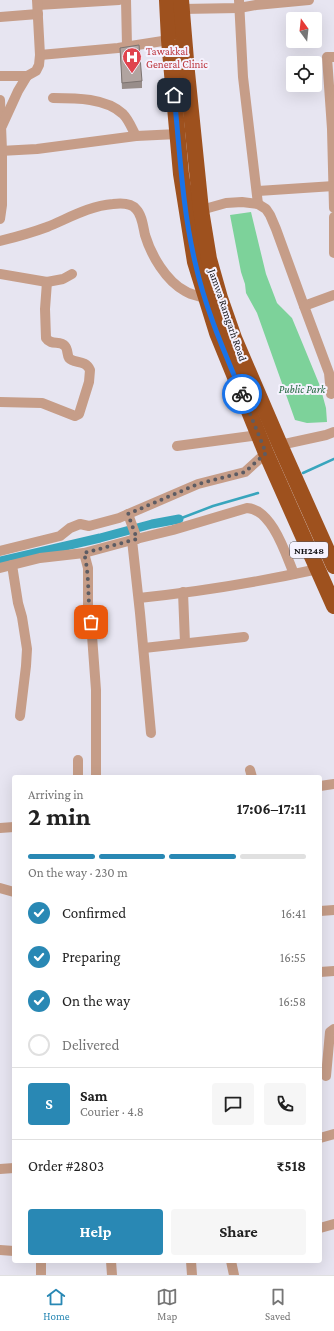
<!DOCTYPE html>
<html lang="en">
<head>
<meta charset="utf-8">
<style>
	:root { --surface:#fff; --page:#f6f6f6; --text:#222; --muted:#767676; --line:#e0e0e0; --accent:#2988b4 }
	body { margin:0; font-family:"Crimson Pro",serif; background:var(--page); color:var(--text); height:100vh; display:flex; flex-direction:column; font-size:15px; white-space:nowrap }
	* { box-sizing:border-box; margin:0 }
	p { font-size:13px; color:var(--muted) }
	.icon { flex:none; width:22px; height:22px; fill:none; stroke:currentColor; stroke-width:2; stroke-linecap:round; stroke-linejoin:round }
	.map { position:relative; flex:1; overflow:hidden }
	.sheet { position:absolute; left:12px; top:775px; width:310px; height:488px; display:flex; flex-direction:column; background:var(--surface); border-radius:4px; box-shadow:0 4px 16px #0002 }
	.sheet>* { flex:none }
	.needle { width:26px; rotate:345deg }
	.controls { position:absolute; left:286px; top:12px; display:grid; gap:8px }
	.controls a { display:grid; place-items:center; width:36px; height:36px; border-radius:4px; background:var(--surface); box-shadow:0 4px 16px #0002; font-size:20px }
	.pin { position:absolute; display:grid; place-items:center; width:34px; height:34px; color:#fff; margin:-17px; border-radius:8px; box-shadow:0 2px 6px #0006 }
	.courier { position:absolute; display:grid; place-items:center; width:40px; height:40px; margin:-20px; border:3px solid #1a73e8; border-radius:50%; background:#fff; color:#222; box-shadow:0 1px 5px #0007 }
	.head em { font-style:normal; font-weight:700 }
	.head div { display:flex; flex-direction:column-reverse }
	.head { display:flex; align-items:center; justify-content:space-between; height:68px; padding:0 16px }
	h1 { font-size:26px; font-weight:700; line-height:30px }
	.bar { display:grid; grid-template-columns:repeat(4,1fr); gap:6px 4px; align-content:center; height:48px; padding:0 16px }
	.bar i { height:5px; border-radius:3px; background:var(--line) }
	.bar .on { background:var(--accent) }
	.bar p { grid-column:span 4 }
	.line { display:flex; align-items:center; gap:10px; padding:0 16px; border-top:1px solid var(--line) }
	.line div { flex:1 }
	.round { display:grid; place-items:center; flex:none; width:42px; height:42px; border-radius:4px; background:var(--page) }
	ol { padding:0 16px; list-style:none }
	li { display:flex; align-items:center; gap:12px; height:44px }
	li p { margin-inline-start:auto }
	li .icon { padding:4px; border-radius:50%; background:var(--accent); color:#fff; stroke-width:4 }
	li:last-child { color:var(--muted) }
	li i { width:22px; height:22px; border:2px solid var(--line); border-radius:50% }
	.button { display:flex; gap:8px; margin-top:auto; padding:8px 16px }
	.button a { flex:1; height:46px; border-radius:4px; background:var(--accent); color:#fff; font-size:16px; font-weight:700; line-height:46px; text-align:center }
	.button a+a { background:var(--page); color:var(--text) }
	.tabs { display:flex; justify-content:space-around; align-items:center; height:56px; border-top:1px solid var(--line); background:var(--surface); font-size:11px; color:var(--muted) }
	.tabs a { display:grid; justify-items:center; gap:2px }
	.tabs .on { color:var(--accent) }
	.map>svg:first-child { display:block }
	.green { fill:#7dd29a }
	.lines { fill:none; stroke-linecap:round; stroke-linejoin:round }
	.stream { stroke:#38a5bd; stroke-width:2.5 }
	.canal { stroke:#38a5bd; stroke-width:9 }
	.minor { stroke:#c69d88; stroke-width:10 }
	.trunk { stroke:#9e511e; stroke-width:16 }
	.wall { fill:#988d8a }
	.building { fill:#b1a4a0; stroke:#7c7370 }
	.done { stroke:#5d5c63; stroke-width:4; stroke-dasharray:0 7.2 }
	.route { stroke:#1a73e8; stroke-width:5 }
	.labels { text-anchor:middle; stroke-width:4; stroke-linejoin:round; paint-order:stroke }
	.shield { fill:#f5f2fe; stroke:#57555c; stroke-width:1 }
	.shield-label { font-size:10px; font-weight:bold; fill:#131216 }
	.health-label { font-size:11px; fill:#be3a42; stroke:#f5f2fe; text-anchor:start }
	.street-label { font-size:11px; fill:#131216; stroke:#f5f2fe }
	.park-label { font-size:11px; font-style:italic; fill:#23663e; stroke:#f5f2fe }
</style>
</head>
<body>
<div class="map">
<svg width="334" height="1275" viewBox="0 0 334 1275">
	<rect width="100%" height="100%" fill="#e7e5f1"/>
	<path class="green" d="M251 212 266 274 277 303 292 318 304 347 320 386 326 408 327 422 307 423 295 420 257 313 246 293 245 284 241 272 230 215Z"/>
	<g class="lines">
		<g class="stream">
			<path d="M303 473 334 459"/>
			<path d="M179 519 213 506 258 493"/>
		</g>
		<path class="canal" d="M0 561 100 538 152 524 179 519"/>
		<g class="minor">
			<path d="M126 0 127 46"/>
			<path d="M239 0 243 77 258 204"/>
			<path d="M38 5 119 0"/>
			<path d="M182 9 239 8 256 5 309 0"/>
			<path d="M0 17 38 14"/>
			<path d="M40 55 118 48 169 40"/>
			<path d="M334 57H327L332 129 334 208"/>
			<path d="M0 76H27L36 71 39 65 40 55 37 0"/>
			<path d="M53 98C76 98 106 98 123 114 129 120 132 129 136 136"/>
			<path d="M0 100 2 151V205L0 219"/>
			<path d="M2 126 18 91 27 76"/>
			<path d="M0 151 37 149 136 136 178 134"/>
			<path d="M258 191 334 186"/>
			<path d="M201 210 226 203 242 202 258 204 266 209 270 215 276 229 304 306"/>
			<path d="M334 217V253"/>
			<path d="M0 241C16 237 31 233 47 227 69 218 89 206 113 204 121 203 131 203 136 209 142 215 143 226 145 235 151 255 166 281 185 291 191 295 199 296 205 298"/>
			<path d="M0 274 47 282 63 279 72 274"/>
			<path d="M331 394 329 373 304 306 334 295"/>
			<path d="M0 402 42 403 75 416 79 414 89 382 90 370C85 359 74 364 69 358 67 355 68 349 65 346 60 340 51 346 46 338L45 309 47 282"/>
			<path d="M280 445 326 435 334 432"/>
			<path d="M177 446 259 435"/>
			<path d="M128 514 137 539"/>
			<path d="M132 540 140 613 151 733"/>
			<path d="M0 551 60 536 70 528 80 524 89 526 119 518 198 484 245 472 266 453"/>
			<path d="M84 553 88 568V606L91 622 96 690V777"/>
			<path d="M12 565 18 603 22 617 27 649 26 666 20 716"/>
			<path d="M0 568 40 558 84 553 132 540 173 530 247 508C272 509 286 555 294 574"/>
			<path d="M183 592 185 643"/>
			<path d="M139 598C198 592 259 582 318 569"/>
			<path d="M144 648 244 637"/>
			<path d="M250 770 252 777"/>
			<path d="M78 777V760"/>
			<path d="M320 786 334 784"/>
			<path d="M0 828 14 827"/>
			<path d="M0 888 14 892"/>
			<path d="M320 911 334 910"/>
			<path d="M320 972 334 971"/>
			<path d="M326 1076 330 1032 334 1029"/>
			<path d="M320 1138 334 1134"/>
			<path d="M0 1169 14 1168"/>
			<path d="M320 1228 334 1224"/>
			<path d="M0 1250 14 1251"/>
			<path d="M111 1261 112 1275"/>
			<path d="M191 1261 192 1275"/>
			<path d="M231 1261 234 1275"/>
			<path d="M41 1275V1261"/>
		</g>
		<g class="trunk">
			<path d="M167 0 169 40 181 174 195 262 217 333 266 453 334 606"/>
			<path d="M181 0 187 72 201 210 209 259 220 298 234 338 280 445 334 566"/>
		</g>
	</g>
	<path class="wall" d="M120 48 142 81V88L122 89Z"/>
	<path class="building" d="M139 45 142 81 122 83 120 48Z"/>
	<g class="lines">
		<path class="done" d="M91 622C87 599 90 576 84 553L137 539 128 514 198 484 245 472 266 453 242 394"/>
		<path class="route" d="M174 95C180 151 182 207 195 262 205 308 224 351 242 394"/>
	</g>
	<defs>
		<symbol id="hospital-pin" viewBox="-11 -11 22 30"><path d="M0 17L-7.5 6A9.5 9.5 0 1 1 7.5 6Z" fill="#e0444e" stroke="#f5f2fe"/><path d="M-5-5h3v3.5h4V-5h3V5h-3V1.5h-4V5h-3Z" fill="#fff"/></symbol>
	</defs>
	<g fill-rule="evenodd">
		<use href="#hospital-pin" x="121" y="46" width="22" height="30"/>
	</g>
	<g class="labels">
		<rect class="shield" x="290" y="542" width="38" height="16" rx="3"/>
		<g class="shield-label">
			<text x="309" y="554">NH248</text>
		</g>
		<g class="health-label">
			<text x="146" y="55">Tawakkal<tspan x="146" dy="13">General Clinic</tspan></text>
		</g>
		<g class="street-label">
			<text transform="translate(228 315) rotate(71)" y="4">Jamwa Ramgarh Road</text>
		</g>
		<g class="park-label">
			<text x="302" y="393">Public Park</text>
		</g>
	</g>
</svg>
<div class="controls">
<a><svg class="needle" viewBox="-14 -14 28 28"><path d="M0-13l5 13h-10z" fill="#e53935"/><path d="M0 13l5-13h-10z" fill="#767676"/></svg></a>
<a><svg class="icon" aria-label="locate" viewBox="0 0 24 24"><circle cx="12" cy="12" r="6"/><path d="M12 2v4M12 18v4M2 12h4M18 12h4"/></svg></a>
</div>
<div class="pin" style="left:91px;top:622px;background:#ea580c"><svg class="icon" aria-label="bag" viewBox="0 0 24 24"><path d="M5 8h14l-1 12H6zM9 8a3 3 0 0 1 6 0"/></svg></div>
<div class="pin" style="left:174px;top:95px;background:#1f2937"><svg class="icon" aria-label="home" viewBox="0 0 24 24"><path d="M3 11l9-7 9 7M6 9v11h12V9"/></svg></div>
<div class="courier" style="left:242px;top:394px"><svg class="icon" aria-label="bike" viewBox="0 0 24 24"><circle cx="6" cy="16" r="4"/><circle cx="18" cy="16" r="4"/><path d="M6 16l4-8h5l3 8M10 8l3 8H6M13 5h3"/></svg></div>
<section class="sheet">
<div class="head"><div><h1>2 min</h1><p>Arriving in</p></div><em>17:06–17:11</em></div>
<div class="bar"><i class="on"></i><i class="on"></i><i class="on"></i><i></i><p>On the way · 230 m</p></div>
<ol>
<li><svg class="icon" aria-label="check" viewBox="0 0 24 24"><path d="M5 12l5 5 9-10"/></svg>Confirmed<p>16:41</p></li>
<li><svg class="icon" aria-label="check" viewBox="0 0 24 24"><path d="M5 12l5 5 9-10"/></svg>Preparing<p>16:55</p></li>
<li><svg class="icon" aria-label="check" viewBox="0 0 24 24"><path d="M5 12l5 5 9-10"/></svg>On the way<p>16:58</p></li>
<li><i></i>Delivered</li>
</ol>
<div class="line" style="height:72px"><b class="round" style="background:var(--accent);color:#fff">S</b><div><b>Sam</b><p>Courier · 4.8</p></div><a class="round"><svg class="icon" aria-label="chat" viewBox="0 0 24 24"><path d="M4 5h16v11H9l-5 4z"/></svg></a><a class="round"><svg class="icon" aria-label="phone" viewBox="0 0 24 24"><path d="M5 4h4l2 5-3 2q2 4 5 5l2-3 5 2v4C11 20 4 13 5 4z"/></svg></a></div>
<div class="line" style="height:52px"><div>Order #2803</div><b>₹518</b></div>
<div class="button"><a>Help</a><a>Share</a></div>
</section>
</div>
<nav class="tabs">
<a class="on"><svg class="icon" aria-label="home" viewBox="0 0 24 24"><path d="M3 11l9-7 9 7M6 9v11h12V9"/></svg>Home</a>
<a><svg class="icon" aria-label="map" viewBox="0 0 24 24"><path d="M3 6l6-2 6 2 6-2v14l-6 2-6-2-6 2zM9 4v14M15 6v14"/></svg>Map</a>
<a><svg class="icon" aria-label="saved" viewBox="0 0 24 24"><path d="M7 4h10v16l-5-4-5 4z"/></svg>Saved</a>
</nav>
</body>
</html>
